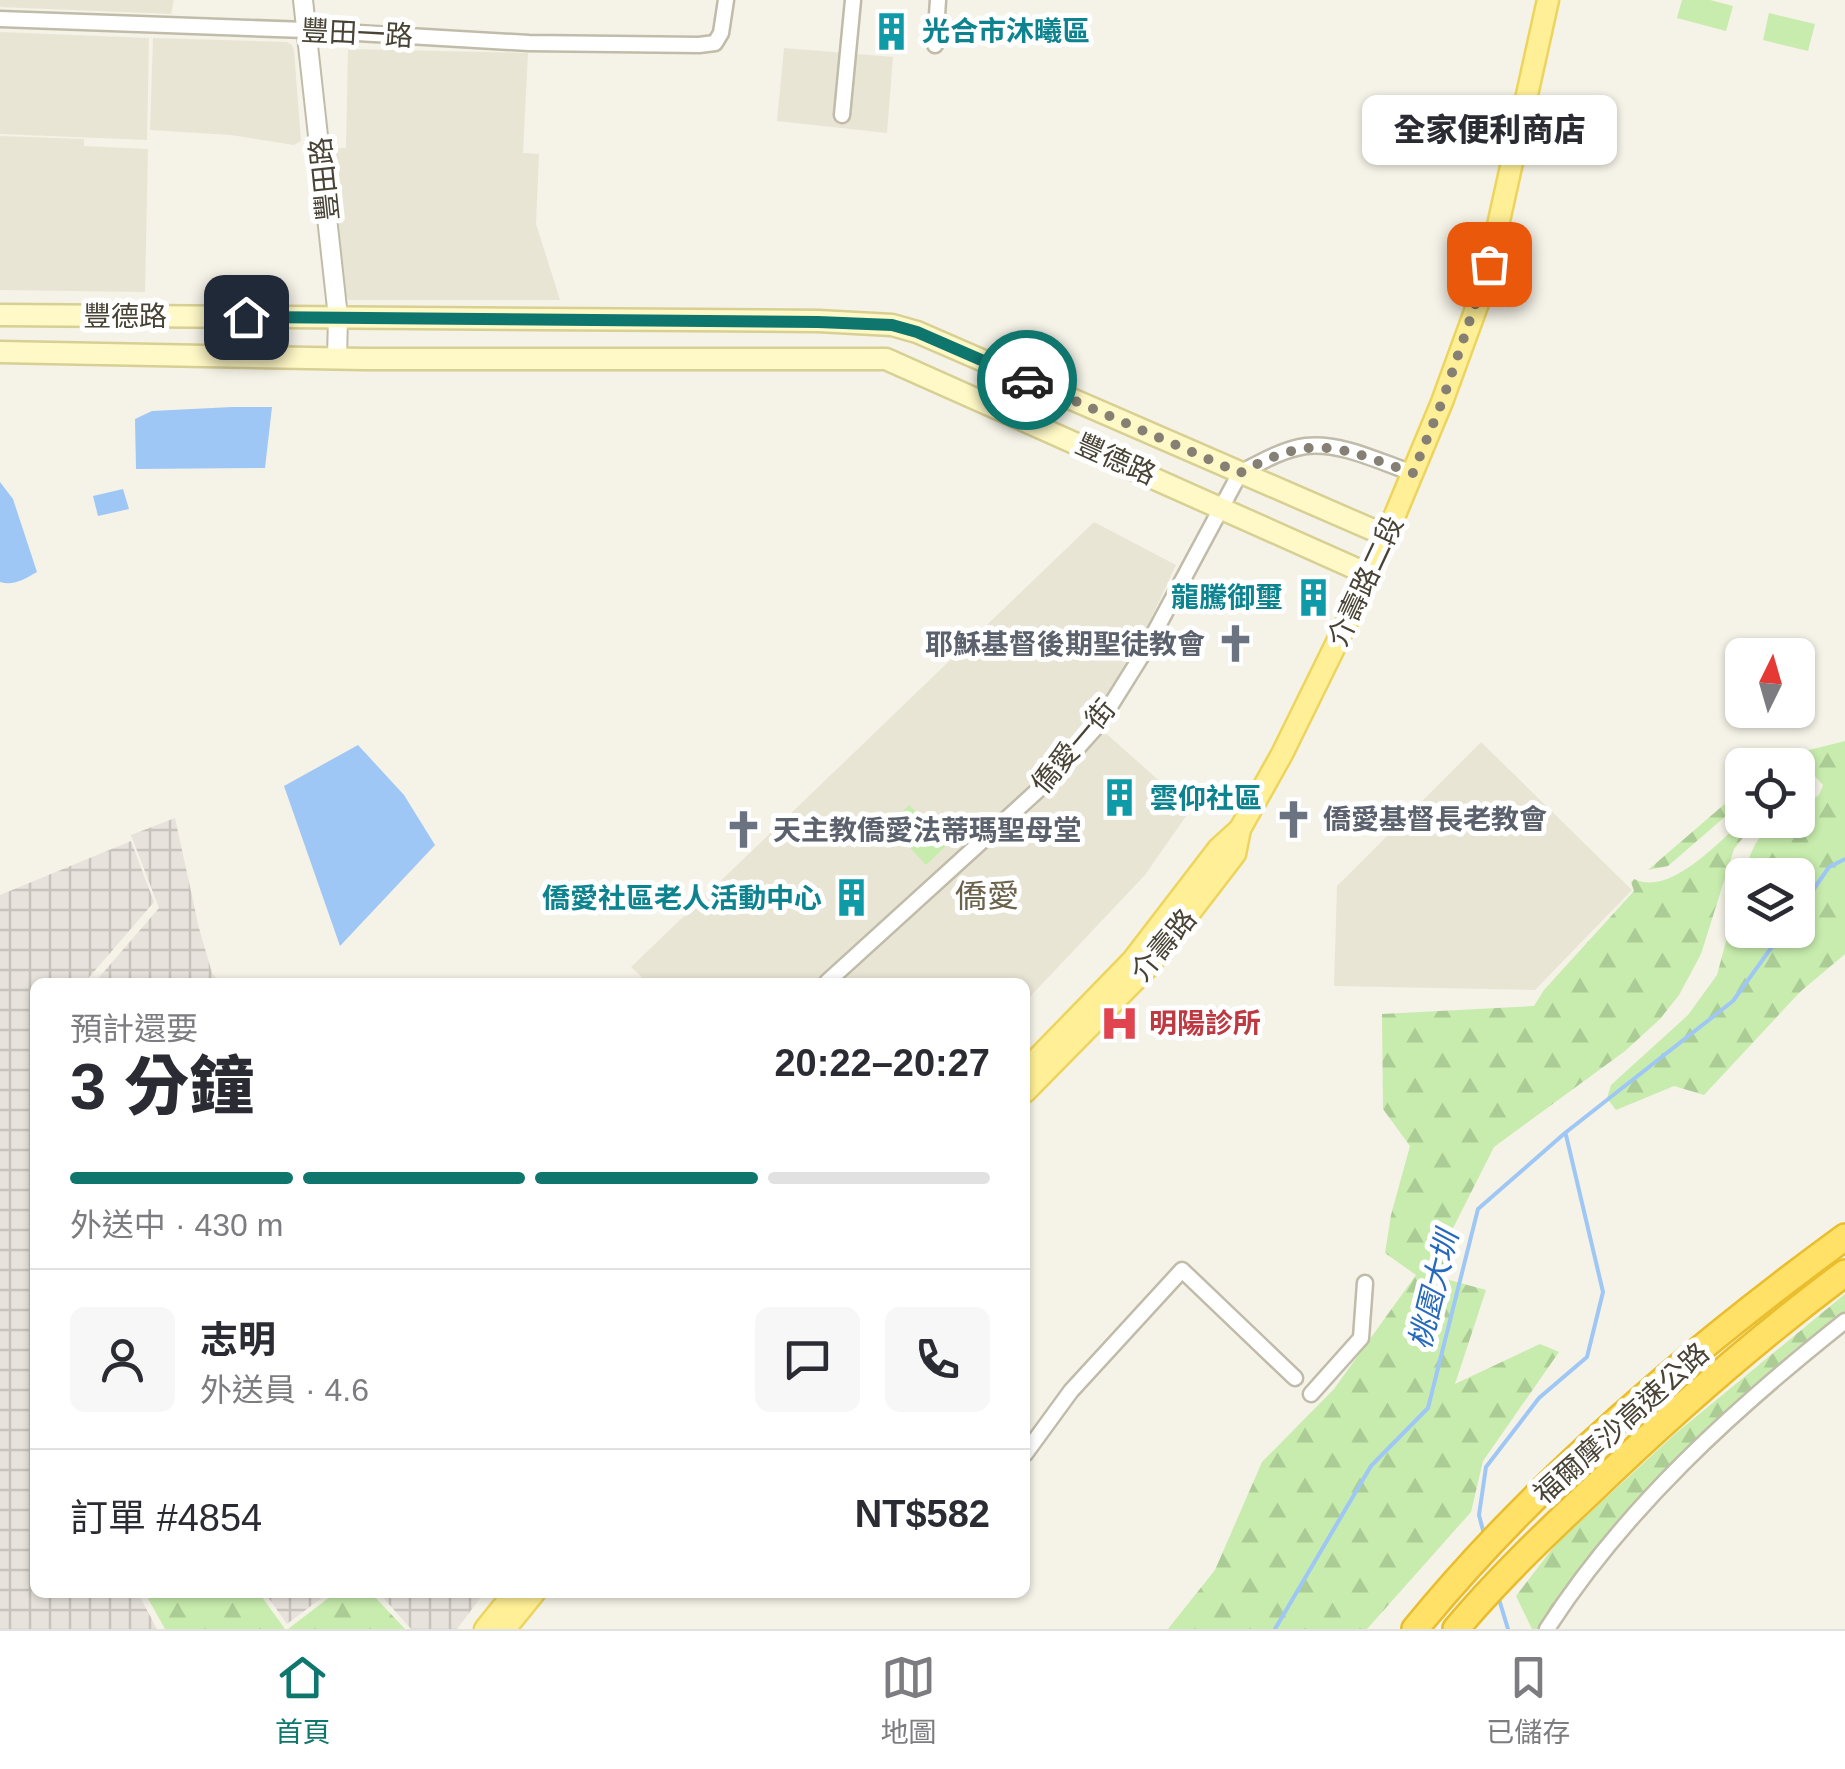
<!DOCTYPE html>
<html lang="zh-TW">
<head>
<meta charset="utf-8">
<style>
	:root { --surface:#fff; --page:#f7f7f7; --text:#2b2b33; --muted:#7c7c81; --line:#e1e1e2; --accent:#0f766e }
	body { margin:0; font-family:Arial,"Noto Sans TC",sans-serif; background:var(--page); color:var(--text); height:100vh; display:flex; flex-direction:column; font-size:38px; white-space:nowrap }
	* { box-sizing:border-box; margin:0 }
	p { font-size:32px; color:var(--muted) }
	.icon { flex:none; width:55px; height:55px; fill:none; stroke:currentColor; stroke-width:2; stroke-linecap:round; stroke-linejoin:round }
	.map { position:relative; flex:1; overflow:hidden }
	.drawer { position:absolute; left:30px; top:978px; width:1000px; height:620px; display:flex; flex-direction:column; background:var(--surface); border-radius:15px; box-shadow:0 2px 8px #0004 }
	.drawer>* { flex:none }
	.needle { width:65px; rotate:5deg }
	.fabs { position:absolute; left:1725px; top:638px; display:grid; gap:20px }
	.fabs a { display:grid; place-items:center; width:90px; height:90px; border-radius:15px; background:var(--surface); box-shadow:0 2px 8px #0004; font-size:50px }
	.pin { position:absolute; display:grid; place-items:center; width:85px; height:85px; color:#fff; margin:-42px; border-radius:20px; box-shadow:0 5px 15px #0006 }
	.courier { position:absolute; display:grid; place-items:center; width:100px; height:100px; margin:-50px; border:8px solid #0f766e; border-radius:50%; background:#fff; color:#222; box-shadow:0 2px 12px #0007 }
	.bubble { position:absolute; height:70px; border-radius:15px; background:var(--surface); box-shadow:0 2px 8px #0004; font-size:32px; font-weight:800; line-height:70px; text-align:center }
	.summary em { font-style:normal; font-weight:800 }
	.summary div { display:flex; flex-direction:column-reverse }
	.summary { display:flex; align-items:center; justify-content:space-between; height:170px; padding:0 40px }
	h1 { font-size:65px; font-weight:800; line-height:75px }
	.bar { display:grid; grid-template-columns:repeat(4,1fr); gap:15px 10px; align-content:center; height:120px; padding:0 40px }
	.bar i { height:12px; border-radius:8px; background:var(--line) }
	.bar .current { background:var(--accent) }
	.bar p { grid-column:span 4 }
	.line { display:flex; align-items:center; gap:25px; padding:0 40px; border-top:2px solid var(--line) }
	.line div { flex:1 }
	.round { display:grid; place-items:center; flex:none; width:105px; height:105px; border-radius:15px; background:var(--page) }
	.tab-bar { display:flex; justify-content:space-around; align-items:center; height:140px; border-top:2px solid var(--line); background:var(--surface); font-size:28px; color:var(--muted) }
	.tab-bar a { display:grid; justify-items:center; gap:5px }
	.tab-bar .current { color:var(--accent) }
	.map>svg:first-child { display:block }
	.residential { fill:#e9e5d5 }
	.industrial { fill:url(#industrial-grid) }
	.forest { fill:url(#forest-firs) }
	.pitch { fill:#c7ecad }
	.water { fill:#9fc7f6 }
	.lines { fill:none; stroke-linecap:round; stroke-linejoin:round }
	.stream { stroke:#9fc7f6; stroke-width:4 }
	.minor-casing { stroke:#c1bca9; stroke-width:19 }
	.tertiary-casing { stroke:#c1bca9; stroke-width:22 }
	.secondary-casing { stroke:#d8cf93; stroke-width:25 }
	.primary-casing { stroke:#edd55d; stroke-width:25 }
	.motorway-casing { stroke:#e9bd2c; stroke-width:30 }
	.minor { stroke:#fff; stroke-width:14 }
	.tertiary { stroke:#fff; stroke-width:18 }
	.secondary { stroke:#fff9c7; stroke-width:20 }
	.primary { stroke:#ffef96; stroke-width:20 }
	.motorway { stroke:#ffe168; stroke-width:25 }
	.done { stroke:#858073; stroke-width:10; stroke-dasharray:0 18 }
	.route { stroke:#0f766e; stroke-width:12 }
	.labels { text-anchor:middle; stroke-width:10; stroke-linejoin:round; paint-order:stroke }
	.culture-label { font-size:28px; font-weight:bold; fill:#0d838f; stroke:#fff; text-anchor:start }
	.street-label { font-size:28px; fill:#484335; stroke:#fff }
	.worship-label { font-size:28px; font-weight:bold; fill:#5b616d; stroke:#fff; text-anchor:start }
	.health-label { font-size:28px; font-weight:bold; fill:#be3a42; stroke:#fff; text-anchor:start }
	.water-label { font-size:30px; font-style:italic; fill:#2669bd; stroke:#fff }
	.quarter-label { font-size:32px; fill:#6c634c; stroke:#fff }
</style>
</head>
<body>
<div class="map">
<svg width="1845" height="1629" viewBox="0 0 1845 1629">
	<defs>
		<pattern id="industrial-grid" width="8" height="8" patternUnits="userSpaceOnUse" patternTransform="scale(2.5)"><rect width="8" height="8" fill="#e7e3dc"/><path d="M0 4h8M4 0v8" fill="none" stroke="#c8c4bd"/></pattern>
		<pattern id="forest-firs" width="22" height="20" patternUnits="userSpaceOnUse" patternTransform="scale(2.5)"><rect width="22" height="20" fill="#c7ecad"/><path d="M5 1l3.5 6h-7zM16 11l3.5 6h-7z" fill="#accc95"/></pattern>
	</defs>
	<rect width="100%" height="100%" fill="#f5f2e7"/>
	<g class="residential">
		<path d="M0 0H174L171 14 0 7Z"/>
		<path d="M0 32 149 38 147 140 0 134Z"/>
		<path d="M153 38 287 42 292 45 294 50 301 141 294 145 231 135 150 130Z"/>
		<path d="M784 48 893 57 887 133 777 121Z"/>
		<path d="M348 49 528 53 523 153 539 154 536 224 560 300H349L345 296 332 148H346Z"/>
		<path d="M0 136 84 139V146L148 149 145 292 0 290Z"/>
		<path d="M1094 522 1176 565 1100 728 1191 809 1145 875 1025 1002V982H647L631 967Z"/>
		<path d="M1481 742 1632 890 1535 990 1334 986 1337 886Z"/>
	</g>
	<g class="industrial">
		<path d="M175 818 199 928 212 973 219 982H95L159 908 131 835Z"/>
		<path d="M131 841 154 902 85 982H35V1592L138 1593 157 1629H0V895Z"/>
		<path d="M265 1593H328L287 1624Z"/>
		<path d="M379 1593H484L457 1629H411Z"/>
	</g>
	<g class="forest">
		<path d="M1845 741V954L1800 992 1704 1095 1674 1086 1616 1110 1607 1098 1611 1085 1688 1015 1717 975 1742 882V930H1798V875H1744C1752 845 1763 820 1798 820V810L1819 795 1823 785 1810 771 1798 770V765H1769L1797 753Z"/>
		<path d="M1742 784V802L1668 866 1648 870 1727 802Z"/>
		<path d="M1744 820H1757L1734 849 1701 954 1679 995 1660 1019 1625 1051 1494 1147 1448 1238 1442 1278 1486 1290 1455 1384 1540 1344 1559 1352 1483 1461 1471 1512 1367 1629H1168L1215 1570 1262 1462 1334 1389 1416 1275 1385 1253 1391 1215 1410 1146 1383 1109 1382 1014 1534 1006 1544 990 1634 891 1631 882 1634 879C1670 897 1718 842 1744 820Z"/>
		<path d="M1845 1294V1314L1795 1349 1687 1447 1539 1629H1532L1516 1596 1556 1544 1675 1434Z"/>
		<path d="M145 1593H259L285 1629H165Z"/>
		<path d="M335 1593H371L405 1629H288Z"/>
	</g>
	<g class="pitch">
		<path d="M1682 0H1710L1733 6 1726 31 1677 18Z"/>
		<path d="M1769 13 1815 24 1808 51 1763 40Z"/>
		<path d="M909 805 947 845 926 865 889 825Z"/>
	</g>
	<g class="water">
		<path d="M232 407H272L265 468 136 469 135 419 152 411Z"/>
		<path d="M0 482 13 499 37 572C25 579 14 586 0 582Z"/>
		<path d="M123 489 129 509 98 516 93 496Z"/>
		<path d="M358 745 404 795 435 845 340 946 284 786Z"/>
	</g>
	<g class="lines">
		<g class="stream">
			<path d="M1798 912 1829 867 1845 859"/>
			<path d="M1485 1538 1479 1515 1486 1467 1539 1398 1587 1357 1603 1292 1566 1135"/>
			<path d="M1498 1596 1508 1629"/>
			<path d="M1275 1629 1371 1466 1428 1408 1478 1209 1565 1133 1733 1001 1784 930"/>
		</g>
		<defs>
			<g id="minor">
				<path d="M0 19 306 30 529 43 699 45 715 43 721 33 726 0"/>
				<path d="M935 45 938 0"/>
				<path d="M842 115 853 0"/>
				<path d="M827 982 1047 782 1099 724 1144 652 1240 473C1259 463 1283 449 1306 446 1341 442 1380 462 1413 473"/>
				<path d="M1311 1394 1361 1338 1365 1283"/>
				<path d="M1025 1454 1071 1391 1182 1270 1295 1378"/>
				<path d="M1547 1629C1625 1508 1733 1410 1845 1321"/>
			</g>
			<path id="tertiary" d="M303 0 338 317 337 358"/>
			<g id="secondary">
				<path d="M0 315 818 321 892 325 917 332 1387 536"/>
				<path d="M0 352 364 359H886L1370 575"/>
			</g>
			<g id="primary">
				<path d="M1025 1071 1132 961 1218 849 1240 829 1282 754 1370 575 1442 402 1485 284 1548 0"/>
				<path d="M1025 1092 1149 966 1235 854 1240 829"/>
				<path d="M485 1629 515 1592"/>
				<path d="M505 1629 535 1592"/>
			</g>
			<g id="motorway">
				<path d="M1415 1629C1535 1482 1692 1349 1845 1237"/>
				<path d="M1456 1629C1497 1580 1544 1535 1590 1492 1671 1414 1755 1340 1845 1273"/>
			</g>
		</defs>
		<use href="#minor" class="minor-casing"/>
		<use href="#tertiary" class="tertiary-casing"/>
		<use href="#secondary" class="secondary-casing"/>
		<use href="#primary" class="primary-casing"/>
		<use href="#motorway" class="motorway-casing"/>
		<use href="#minor" class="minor"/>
		<use href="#tertiary" class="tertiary"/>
		<use href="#secondary" class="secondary"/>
		<use href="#primary" class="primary"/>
		<use href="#motorway" class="motorway"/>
	</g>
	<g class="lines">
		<path class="done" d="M1027 380 1240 473C1314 432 1338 447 1413 473L1442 402 1489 264"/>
		<path class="route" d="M246 317 818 322 892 325 917 332 1027 380"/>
	</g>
	<defs>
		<symbol id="building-bare" viewBox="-9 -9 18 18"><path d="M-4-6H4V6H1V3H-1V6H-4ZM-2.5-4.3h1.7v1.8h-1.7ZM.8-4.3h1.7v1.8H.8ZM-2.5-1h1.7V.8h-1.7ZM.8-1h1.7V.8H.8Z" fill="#0f9aa8" stroke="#fff" stroke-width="2.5" paint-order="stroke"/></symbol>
		<symbol id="church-bare" viewBox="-9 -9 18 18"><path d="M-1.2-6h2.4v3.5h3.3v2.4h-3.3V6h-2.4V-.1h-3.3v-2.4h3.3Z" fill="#6b7280" stroke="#fff" stroke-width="2.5" paint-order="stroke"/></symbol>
		<symbol id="hospital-bare" viewBox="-9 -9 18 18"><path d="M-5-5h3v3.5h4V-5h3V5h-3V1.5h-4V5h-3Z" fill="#e0444e" stroke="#fff" stroke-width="2.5" paint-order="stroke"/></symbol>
	</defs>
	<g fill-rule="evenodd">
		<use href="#building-bare" x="864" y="4" width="55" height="55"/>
		<use href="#building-bare" x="1286" y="570" width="55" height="55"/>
		<use href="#church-bare" x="1208" y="616" width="55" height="55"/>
		<use href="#building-bare" x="1092" y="770" width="55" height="55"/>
		<use href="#church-bare" x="1266" y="792" width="55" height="55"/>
		<use href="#church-bare" x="716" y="802" width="55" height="55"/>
		<use href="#building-bare" x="824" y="870" width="55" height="55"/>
		<use href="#hospital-bare" x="1092" y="996" width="55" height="55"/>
	</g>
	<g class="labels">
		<g class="culture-label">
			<text x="922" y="41">光合市沐曦區</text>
			<text x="1283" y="607" text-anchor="end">龍騰御璽</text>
			<text x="1150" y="808">雲仰社區</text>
			<text x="822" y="908" text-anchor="end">僑愛社區老人活動中心</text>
		</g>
		<g class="street-label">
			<text transform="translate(357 33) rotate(3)" y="10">豐田一路</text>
			<text transform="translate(324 179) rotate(-96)" y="10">豐田路</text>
			<text x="125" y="326">豐德路</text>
			<text transform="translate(1116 459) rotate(24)" y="10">豐德路</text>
			<text transform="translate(1365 581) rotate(-65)" y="10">介壽路二段</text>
			<text transform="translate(1073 746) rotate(-50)" y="10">僑愛一街</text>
			<text transform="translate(1163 945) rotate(-50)" y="10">介壽路</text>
			<text transform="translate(1621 1423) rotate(-42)" y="10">福爾摩沙高速公路</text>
		</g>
		<g class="worship-label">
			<text x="1205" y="654" text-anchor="end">耶穌基督後期聖徒教會</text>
			<text x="1323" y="829">僑愛基督長老教會</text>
			<text x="773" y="840">天主教僑愛法蒂瑪聖母堂</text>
		</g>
		<g class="health-label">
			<text x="1149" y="1033">明陽診所</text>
		</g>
		<g class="water-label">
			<text transform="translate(1434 1290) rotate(-76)" y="10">桃園大圳</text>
		</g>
		<g class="quarter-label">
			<text x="987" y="907">僑愛</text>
		</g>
	</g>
</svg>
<div class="fabs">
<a><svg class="needle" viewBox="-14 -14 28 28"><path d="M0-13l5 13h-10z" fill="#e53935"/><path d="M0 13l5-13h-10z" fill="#7c7c81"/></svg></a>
<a><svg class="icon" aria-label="locate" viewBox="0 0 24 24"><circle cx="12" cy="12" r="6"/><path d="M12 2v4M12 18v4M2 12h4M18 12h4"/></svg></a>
<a><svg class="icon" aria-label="layers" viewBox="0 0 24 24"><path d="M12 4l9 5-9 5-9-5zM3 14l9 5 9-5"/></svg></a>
</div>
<div class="pin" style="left:1489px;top:264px;background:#ea580c"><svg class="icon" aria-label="bag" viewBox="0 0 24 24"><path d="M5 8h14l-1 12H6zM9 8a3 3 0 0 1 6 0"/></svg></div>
<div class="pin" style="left:246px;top:317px;background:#1f2937"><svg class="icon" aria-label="home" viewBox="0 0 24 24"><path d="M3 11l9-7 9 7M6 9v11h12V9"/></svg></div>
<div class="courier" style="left:1027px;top:380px"><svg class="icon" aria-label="car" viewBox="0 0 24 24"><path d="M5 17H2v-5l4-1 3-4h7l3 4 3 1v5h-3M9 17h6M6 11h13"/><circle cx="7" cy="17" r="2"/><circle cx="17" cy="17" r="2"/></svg></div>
<div class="bubble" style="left:1362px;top:95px;width:255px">全家便利商店</div>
<section class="drawer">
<div class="summary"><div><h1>3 分鐘</h1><p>預計還要</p></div><em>20:22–20:27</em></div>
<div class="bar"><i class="current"></i><i class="current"></i><i class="current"></i><i></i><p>外送中 · 430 m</p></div>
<div class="line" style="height:180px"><a class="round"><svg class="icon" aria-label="person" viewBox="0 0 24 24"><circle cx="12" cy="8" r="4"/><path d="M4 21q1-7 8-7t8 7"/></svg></a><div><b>志明</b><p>外送員 · 4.6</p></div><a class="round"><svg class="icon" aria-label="chat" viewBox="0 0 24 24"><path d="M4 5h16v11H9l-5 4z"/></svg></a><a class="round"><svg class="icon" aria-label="phone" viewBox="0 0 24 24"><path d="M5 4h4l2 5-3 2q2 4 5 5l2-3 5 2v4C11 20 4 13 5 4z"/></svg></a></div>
<div class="line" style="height:130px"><div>訂單 #4854</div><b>NT$582</b></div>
</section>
</div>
<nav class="tab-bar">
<a class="current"><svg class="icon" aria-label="home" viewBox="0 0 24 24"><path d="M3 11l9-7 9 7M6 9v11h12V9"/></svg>首頁</a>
<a><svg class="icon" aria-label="map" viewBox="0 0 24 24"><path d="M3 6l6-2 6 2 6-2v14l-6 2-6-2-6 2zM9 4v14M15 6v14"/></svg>地圖</a>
<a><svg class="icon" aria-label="saved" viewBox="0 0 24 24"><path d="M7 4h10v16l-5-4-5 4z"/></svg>已儲存</a>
</nav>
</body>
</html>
